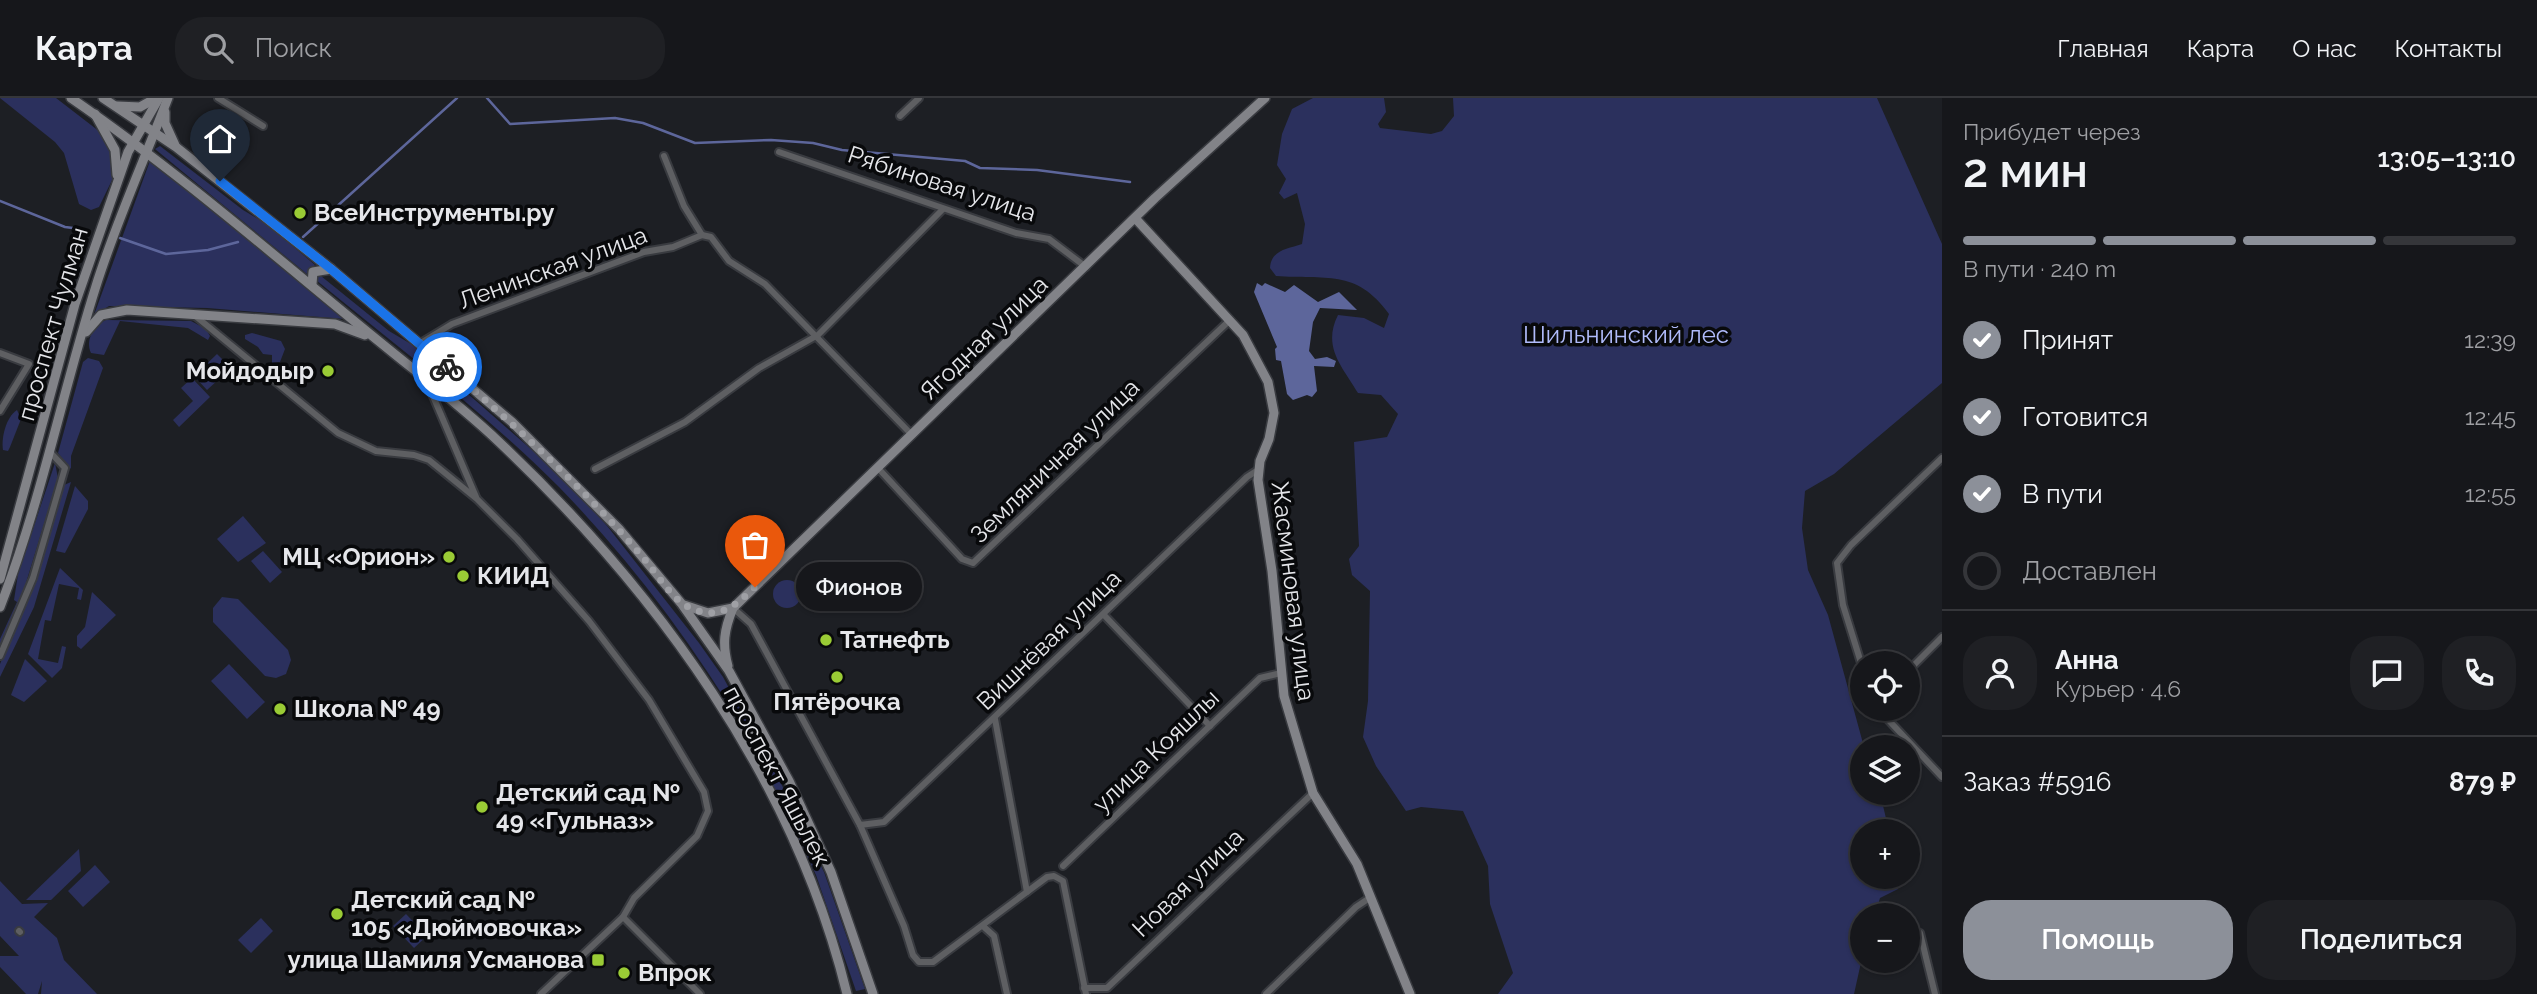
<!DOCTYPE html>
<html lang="ru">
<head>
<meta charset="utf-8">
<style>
	:root { --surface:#16171b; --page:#1f2024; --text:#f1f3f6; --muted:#9e9fa3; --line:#35363a; --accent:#8c9099 }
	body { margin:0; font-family:Raleway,sans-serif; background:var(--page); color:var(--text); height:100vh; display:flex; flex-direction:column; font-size:26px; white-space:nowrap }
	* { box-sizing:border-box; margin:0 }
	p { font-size:23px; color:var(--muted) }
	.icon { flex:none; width:38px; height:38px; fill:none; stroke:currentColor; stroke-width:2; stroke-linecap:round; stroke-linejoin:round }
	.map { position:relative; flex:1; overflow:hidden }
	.drawer { display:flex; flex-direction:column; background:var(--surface); width:595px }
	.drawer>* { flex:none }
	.buttons { position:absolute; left:1850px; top:553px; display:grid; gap:14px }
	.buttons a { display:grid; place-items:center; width:70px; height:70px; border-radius:50%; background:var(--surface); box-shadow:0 2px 5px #0004,0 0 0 2px var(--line); font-size:35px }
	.pin { position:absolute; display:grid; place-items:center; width:60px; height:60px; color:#fff; margin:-72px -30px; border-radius:50% 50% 50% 0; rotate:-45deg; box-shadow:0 0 7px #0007 }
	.pin .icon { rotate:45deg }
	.courier { position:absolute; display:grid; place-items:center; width:70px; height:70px; margin:-35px; border:5px solid #1a73e8; border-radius:50%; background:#fff; color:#222; box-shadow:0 2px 9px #0007 }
	.bubble { position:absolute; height:49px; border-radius:24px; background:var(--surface); box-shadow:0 2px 5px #0004,0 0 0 2px var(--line); font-size:23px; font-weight:600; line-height:49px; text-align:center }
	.overview em { font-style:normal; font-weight:600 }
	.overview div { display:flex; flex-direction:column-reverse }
	.overview { display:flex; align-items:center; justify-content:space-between; height:119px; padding:0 21px }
	h1 { font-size:46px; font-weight:600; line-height:52px }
	.bar { display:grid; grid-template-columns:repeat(4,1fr); gap:10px 7px; align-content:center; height:84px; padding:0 21px }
	.bar i { height:9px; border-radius:5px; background:var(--line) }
	.bar .on { background:var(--accent) }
	.bar p { grid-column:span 4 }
	.line { display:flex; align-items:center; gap:18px; padding:0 21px; border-top:2px solid var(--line) }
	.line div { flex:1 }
	.round { display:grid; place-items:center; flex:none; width:74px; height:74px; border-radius:28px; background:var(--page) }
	ol { padding:0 21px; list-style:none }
	li { display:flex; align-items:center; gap:21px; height:77px }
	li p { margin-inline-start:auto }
	li .icon { padding:7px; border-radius:50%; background:var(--accent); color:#fff; stroke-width:4 }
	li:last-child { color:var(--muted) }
	li i { width:38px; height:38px; border:4px solid var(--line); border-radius:50% }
	.primary-button { display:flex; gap:14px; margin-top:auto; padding:14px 21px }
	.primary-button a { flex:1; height:80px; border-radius:28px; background:var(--accent); color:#fff; font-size:28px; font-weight:600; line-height:80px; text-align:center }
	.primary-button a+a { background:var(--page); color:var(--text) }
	header { display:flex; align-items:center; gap:42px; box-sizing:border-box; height:98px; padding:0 35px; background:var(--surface); border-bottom:2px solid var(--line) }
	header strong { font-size:33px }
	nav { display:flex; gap:38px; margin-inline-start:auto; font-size:24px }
	.search { width:490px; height:63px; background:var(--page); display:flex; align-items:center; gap:18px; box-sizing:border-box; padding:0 24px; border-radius:28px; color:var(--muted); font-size:26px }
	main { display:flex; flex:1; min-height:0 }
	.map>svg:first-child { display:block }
	.green { fill:#2b305d }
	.water { fill:#5d669b }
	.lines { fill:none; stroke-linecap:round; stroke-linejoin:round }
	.stream { stroke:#5d669b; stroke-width:2.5 }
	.street-casing { stroke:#393b40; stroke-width:10 }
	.secondary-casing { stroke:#393b40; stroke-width:12 }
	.street { stroke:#5e5f62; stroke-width:6 }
	.secondary { stroke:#828388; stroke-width:9 }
	.done { stroke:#9fa0a5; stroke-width:7; stroke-dasharray:0 12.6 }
	.route { stroke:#1a73e8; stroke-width:9 }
	.poi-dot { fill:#9acb35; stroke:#08090b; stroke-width:2.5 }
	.labels { text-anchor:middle; stroke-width:7; stroke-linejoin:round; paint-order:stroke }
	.street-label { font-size:24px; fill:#e5e6ea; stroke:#08090b }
	.poi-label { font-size:24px; font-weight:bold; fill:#e5e6ea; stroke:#08090b; text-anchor:start }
	.park-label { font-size:24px; fill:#b0bbfb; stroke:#08090b }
</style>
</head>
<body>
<header>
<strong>Карта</strong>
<div class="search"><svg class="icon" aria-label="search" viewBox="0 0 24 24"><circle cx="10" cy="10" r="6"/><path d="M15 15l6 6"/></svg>Поиск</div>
<nav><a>Главная</a><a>Карта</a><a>О нас</a><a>Контакты</a></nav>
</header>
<main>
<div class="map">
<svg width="1942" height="896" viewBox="0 0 1942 896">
	<rect width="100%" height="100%" fill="#1d1f24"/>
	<g class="green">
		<path d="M0 0H56L104 37 113 53 114 78 99 109 91 112 79 106 64 55 55 44Z"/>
		<path d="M1313 0H1384L1386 14 1378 26 1380 30 1431 36 1442 33 1454 18 1453 0H1877L1942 146V285L1834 376 1805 393 1802 430 1808 472 1828 517 1864 649 1862 695H1880L1889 733H1862V779H1896L1898 791 1880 800 1875 817H1862V860L1854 896H1498L1513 875 1490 806 1488 768 1463 713 1421 709 1406 713 1376 668 1363 639 1368 603 1370 493 1352 477 1349 461 1359 448 1354 344 1387 339 1398 316 1381 297 1358 295C1342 268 1322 249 1338 217L1364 220 1384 230 1389 216C1356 170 1325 182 1276 178L1270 170C1271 152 1287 151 1302 146L1305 126 1297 95 1284 101 1279 95 1286 81 1277 67 1282 36 1292 11Z"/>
		<path d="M160 48 243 112 268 127 315 167 307 176 155 51Z"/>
		<path d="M151 60 345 221 207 210 109 208 94 217Z"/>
		<path d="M317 178H321L389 233 411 246 564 380 608 429 699 545 723 579 751 631 745 633C692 545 631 463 559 389 484 314 398 249 316 182Z"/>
		<path d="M106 222 191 223 206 231 210 238 208 242 188 230 120 223 104 257 91 255C85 242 94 227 106 222Z"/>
		<path d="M252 235 281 243 285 251 280 264 272 265V257L263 256 258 249 245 241V237Z"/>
		<path d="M217 256 231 270 207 292 194 278Z"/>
		<path d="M88 260 99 263 103 270 71 358V371L58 355 83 264Z"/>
		<path d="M192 280 210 299 179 329 173 322 193 303 181 290Z"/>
		<path d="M17 312 21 321 10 349 8 353 3 352C1 340 6 319 17 312Z"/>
		<path d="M55 365 58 380 22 498 0 550V541L17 504 14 502 18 476Z"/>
		<path d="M71 384 34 509 0 579V566L37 481 64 387Z"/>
		<path d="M75 388 88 403V411L65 455 56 453Z"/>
		<path d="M243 418 266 445 238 464 217 441Z"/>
		<path d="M263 453 282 474 270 485 251 463Z"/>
		<path d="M60 470 83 492 81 502 77 501 79 490 59 486 51 523 45 522 38 561 58 565 62 548 66 549 62 570 52 580 28 556Z"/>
		<circle cx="787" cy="496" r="14"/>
		<path d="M92 494 116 517 81 551 77 548V538L85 529Z"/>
		<path d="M222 499 238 501 288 552 291 562 286 576 276 580 265 578 213 524V510Z"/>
		<path d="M25 561 47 583 24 604 11 597Z"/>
		<path d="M229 566 265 604 247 621 211 583Z"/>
		<path d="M760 642 824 774 865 891 856 893 816 777 753 646Z"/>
		<path d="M79 751 81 773 51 802H26Z"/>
		<path d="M95 767 110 784 83 809 68 793Z"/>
		<path d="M0 783 22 806 48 805 34 819 57 840 64 862 97 896H41L42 883 38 896H26L0 869V858H19L0 838Z"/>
		<path d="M406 816 427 838 414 850 393 828Z"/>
		<path d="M261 820 273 833 251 855 238 842Z"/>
	</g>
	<path class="water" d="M1257 185 1262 188 1265 185 1285 194 1294 187 1318 204 1339 194 1357 212 1320 210 1313 224 1309 253 1315 261 1327 259 1336 263 1334 269 1314 268 1317 293 1312 299 1307 297 1293 302 1287 296 1281 263 1276 262 1275 251 1277 249 1254 194Z"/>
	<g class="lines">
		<g class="stream">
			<path d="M487 0 510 26 615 20 643 25 695 45 771 42 813 45 842 52 965 63 980 70 1037 72 1130 84"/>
			<path d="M0 103 65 129 81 131"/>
			<path d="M303 139 457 0"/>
			<path d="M120 140 166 156 208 152 238 144"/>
		</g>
		<defs>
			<g id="street">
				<path d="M218 0 263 28"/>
				<path d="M900 18 919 0"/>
				<path d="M779 54 1016 135 1049 141 1086 169"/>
				<path d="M664 58 684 108 702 137"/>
				<path d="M702 137 711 139 729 163 765 186 912 337"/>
				<path d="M193 216 338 335 376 353 414 357 429 362 477 401 517 441 589 523 649 602 704 694 708 713 697 738 634 800 623 819 541 896"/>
				<path d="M419 246 452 226 644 154 673 149 702 137"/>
				<path d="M0 255 29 266 0 313"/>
				<path d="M427 284 476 399"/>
				<path d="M878 370 962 461 973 465 1230 222"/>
				<path d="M595 371 685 324 759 270 818 237 943 111"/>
				<path d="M733 510 751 526 860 727 904 828 913 857 919 864H933L1047 779 1054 778 1063 783 1086 896"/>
				<path d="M1104 517 1210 628"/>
				<path d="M0 558 33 480 65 370 49 353"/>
				<path d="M1862 568 1843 507 1837 465 1851 447 1942 360"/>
				<path d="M1908 573 1942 539"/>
				<path d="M1878 611 1942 679"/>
				<path d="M995 621 1027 794"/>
				<path d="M860 727 884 724 1247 379 1258 372"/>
				<path d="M1063 768 1260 580 1281 575"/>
				<path d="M623 819 700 896"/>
				<path d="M984 829 994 838 1007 896"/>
				<path d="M19 833 20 834"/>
				<path d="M1920 835 1935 896"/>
				<path d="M1084 890H1107L1313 695"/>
				<path d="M1266 896 1356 809 1371 799"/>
			</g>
			<g id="secondary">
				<path d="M71 0C180 75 279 162 381 245 420 277 461 308 498 343 657 493 794 680 847 896"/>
				<path d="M103 0 176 49 331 171 512 324 619 431 681 505 729 573 789 683 831 774 873 896"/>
				<path d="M117 8 140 9 156 0"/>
				<path d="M165 14V25L175 47"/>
				<path d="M95 16 115 52 117 77"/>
				<path d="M1135 120 1243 237 1268 284 1274 315 1269 341 1260 363 1258 382 1272 473 1284 598 1313 695 1357 766 1410 896"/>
				<path d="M312 186 313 174 331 171"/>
				<path d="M86 234 101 217 127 212 335 226 365 237"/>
				<path d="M0 481 75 206 128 54 159 0"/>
				<path d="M684 507 708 515 733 510"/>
				<path d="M0 509C41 405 62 295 96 188 116 124 144 63 168 0"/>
				<path d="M728 568C722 546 724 532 733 510L1155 100 1265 0"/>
				<path d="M738 633 754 640 756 627"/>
			</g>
		</defs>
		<use href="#street" class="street-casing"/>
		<use href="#secondary" class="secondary-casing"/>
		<use href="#street" class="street"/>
		<use href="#secondary" class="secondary"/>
	</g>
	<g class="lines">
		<path class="done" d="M447 269C518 330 586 392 646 463 660 480 674 505 695 512 722 521 737 506 755 489"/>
		<path class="route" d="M220 83 331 171 447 269"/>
	</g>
	<g class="poi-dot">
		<circle cx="300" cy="115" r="7"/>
		<circle cx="328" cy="273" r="7"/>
		<circle cx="449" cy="459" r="7"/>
		<circle cx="463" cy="478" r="7"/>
		<circle cx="826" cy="542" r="7"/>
		<circle cx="837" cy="579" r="7"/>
		<circle cx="280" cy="611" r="7"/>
		<circle cx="482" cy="709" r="7"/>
		<circle cx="337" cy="816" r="7"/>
		<rect x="591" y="855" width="14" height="14" rx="3.5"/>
		<circle cx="624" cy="875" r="7"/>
	</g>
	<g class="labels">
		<g class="street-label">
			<text transform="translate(942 86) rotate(18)" y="8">Рябиновая улица</text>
			<text transform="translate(553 170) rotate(-20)" y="8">Ленинская улица</text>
			<text transform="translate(53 226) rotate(-74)" y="8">проспект Чулман</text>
			<text transform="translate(984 240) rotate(-44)" y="8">Ягодная улица</text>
			<text transform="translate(1055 363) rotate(-44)" y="8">Земляничная улица</text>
			<text transform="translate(1293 493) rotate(83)" y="8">Жасминовая улица</text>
			<text transform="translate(1049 542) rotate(-44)" y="8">Вишнёвая улица</text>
			<text transform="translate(1156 653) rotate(-44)" y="8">улица Кояшлы</text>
			<text transform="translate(777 678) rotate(62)" y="8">проспект Яшьлек</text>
			<text transform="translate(1188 785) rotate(-44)" y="8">Новая улица</text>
		</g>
		<g class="poi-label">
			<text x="314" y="123">ВсеИнструменты.ру</text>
			<text x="314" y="281" text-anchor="end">Мойдодыр</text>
			<text x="435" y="467" text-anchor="end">МЦ «Орион»</text>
			<text x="477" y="486">КИИД</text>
			<text x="840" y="550">Татнефть</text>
			<text x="837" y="612" text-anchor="middle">Пятёрочка</text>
			<text x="294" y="619">Школа № 49</text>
			<text x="496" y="703">Детский сад №<tspan x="496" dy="28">49 «Гульназ»</tspan></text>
			<text x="351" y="810">Детский сад №<tspan x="351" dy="28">105 «Дюймовочка»</tspan></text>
			<text x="584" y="870" text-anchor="end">улица Шамиля Усманова</text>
			<text x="638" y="883">Впрок</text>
		</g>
		<g class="park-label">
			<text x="1626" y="245">Шильнинский лес</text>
		</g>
	</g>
</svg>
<div class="buttons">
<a><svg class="icon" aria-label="locate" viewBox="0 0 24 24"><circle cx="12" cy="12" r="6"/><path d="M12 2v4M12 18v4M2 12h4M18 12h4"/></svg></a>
<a><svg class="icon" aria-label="layers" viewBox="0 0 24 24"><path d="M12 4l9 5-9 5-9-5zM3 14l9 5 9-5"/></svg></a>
<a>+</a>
<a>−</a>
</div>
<div class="pin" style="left:755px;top:489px;background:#ea580c"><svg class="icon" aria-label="bag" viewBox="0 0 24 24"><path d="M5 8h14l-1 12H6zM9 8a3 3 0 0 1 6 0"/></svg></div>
<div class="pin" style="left:220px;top:83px;background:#1f2937"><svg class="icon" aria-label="home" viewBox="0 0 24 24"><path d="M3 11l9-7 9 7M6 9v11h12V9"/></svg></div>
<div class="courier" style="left:447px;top:269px"><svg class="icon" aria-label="bike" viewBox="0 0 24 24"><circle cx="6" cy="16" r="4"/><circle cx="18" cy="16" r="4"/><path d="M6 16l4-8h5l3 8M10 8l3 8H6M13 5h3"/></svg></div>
<div class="bubble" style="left:796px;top:464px;width:126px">Фионов</div>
</div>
<section class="drawer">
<div class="overview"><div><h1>2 мин</h1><p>Прибудет через</p></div><em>13:05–13:10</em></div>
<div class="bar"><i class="on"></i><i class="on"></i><i class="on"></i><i></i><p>В пути · 240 m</p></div>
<ol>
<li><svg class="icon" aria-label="check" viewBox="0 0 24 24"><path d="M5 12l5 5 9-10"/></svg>Принят<p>12:39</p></li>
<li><svg class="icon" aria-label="check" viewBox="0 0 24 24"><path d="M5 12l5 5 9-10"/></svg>Готовится<p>12:45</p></li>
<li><svg class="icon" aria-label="check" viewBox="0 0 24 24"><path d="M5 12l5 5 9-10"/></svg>В пути<p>12:55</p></li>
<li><i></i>Доставлен</li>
</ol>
<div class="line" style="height:126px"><a class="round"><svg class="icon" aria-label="person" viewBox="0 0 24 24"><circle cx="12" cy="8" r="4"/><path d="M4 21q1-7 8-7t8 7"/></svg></a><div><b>Анна</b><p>Курьер · 4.6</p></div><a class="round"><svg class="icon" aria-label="chat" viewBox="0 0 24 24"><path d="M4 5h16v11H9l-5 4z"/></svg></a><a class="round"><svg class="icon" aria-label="phone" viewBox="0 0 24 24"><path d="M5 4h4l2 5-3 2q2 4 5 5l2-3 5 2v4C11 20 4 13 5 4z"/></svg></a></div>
<div class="line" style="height:91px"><div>Заказ #5916</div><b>879 ₽</b></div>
<div class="primary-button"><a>Помощь</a><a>Поделиться</a></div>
</section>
</main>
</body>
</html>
